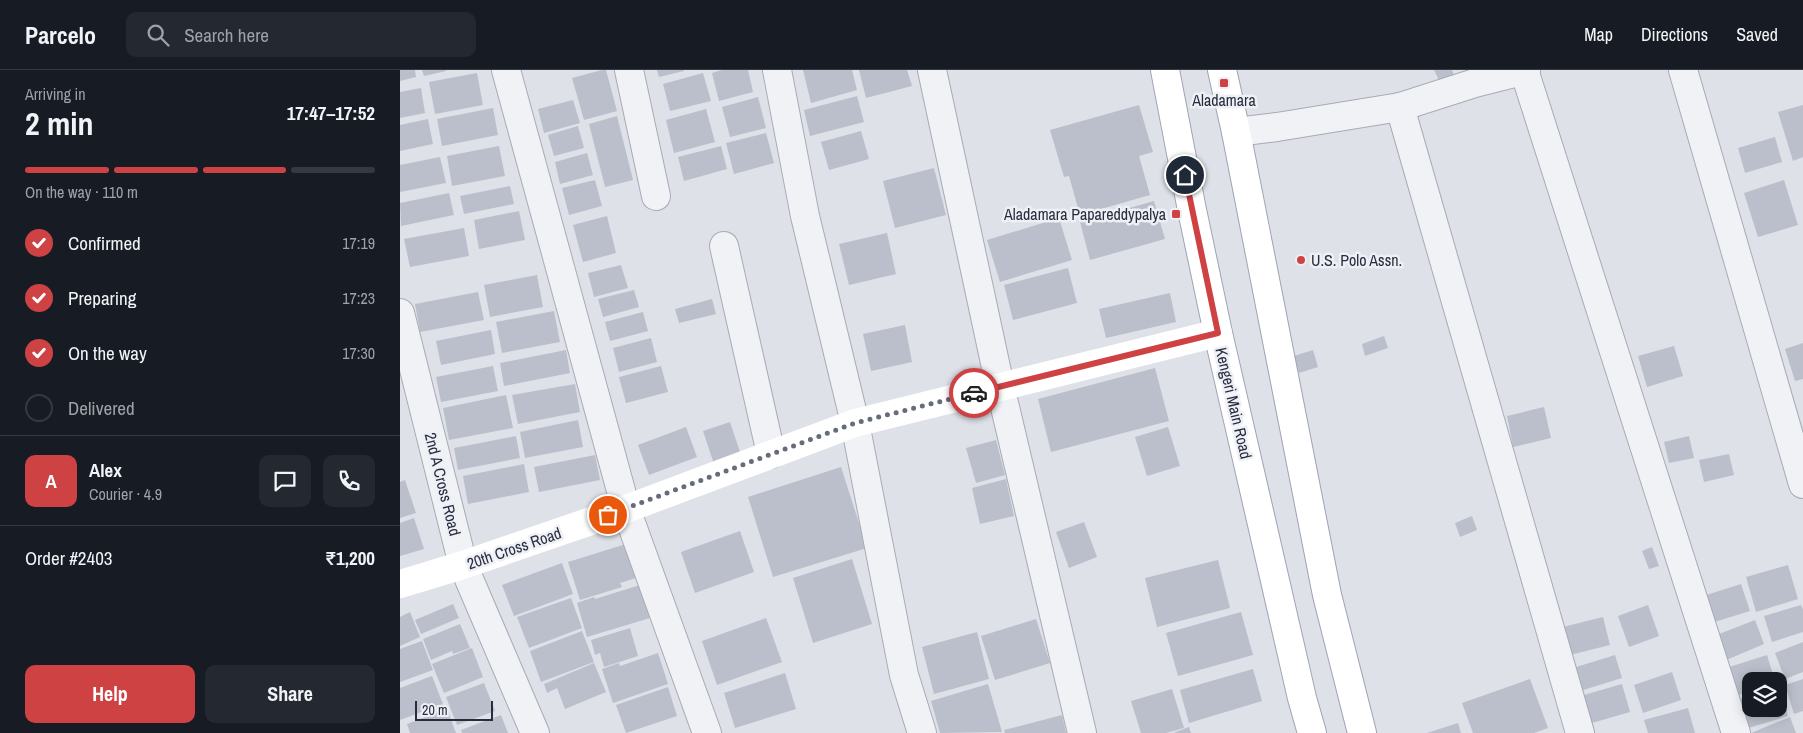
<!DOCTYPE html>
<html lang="en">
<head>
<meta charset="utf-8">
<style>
	:root { --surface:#171b24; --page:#242831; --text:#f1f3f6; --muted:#9ea1a6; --line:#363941; --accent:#ce4244 }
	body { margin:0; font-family:"Archivo Narrow",sans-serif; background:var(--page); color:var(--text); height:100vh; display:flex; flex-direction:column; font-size:19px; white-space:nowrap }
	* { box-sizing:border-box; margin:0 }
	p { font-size:16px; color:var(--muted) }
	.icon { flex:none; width:28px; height:28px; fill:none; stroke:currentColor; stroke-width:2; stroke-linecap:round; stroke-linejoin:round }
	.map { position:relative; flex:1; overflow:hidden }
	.panel { display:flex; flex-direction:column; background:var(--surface); width:400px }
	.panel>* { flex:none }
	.tools { position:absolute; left:1342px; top:602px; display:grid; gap:10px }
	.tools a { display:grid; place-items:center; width:45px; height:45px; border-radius:10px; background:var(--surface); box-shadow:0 2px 12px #0003; font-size:25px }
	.scale { position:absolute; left:15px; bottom:12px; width:78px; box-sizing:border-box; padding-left:5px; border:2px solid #272d3f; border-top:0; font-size:14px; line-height:18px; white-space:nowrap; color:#272d3f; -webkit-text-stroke:4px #eef0f5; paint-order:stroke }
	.pin { position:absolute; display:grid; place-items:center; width:42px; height:42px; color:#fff; margin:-21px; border:2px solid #fff; border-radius:50%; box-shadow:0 1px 5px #0007 }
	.courier { position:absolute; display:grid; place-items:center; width:50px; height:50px; margin:-25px; border:4px solid #ce4244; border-radius:50%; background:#fff; color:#222; box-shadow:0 1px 6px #0007 }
	.summary em { font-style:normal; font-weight:700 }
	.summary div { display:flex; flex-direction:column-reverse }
	.summary { display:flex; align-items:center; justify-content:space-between; height:85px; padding:0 25px }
	h1 { font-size:32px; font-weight:700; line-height:38px }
	.bar { display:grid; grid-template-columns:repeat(4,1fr); gap:8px 5px; align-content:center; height:60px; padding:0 25px }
	.bar i { height:6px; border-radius:4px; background:var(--line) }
	.bar .selected { background:var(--accent) }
	.bar p { grid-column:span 4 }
	.line { display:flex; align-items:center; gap:12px; padding:0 25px; border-top:1px solid var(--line) }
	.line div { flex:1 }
	.round { display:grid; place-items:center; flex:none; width:52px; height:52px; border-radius:10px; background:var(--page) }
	ol { padding:0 25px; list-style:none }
	li { display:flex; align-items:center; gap:15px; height:55px }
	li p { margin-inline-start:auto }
	li .icon { padding:5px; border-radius:50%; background:var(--accent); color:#fff; stroke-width:4 }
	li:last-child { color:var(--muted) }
	li i { width:28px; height:28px; border:2px solid var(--line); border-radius:50% }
	.cta { display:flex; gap:10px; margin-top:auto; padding:10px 25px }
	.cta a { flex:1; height:58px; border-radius:10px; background:var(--accent); color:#fff; font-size:20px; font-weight:700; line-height:58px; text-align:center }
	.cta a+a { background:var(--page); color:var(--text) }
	header { display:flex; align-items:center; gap:30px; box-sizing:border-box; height:70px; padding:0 25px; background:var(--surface); border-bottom:1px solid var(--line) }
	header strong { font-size:24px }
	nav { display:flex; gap:28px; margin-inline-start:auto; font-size:18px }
	.search { width:350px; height:45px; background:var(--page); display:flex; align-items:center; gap:12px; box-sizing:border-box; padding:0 18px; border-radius:10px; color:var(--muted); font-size:19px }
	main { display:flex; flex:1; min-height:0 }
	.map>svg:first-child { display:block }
	.building { fill:#bbbfcb }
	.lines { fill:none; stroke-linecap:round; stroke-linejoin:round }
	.street-casing { stroke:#a7abb5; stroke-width:30 }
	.primary-casing { stroke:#9ea3b4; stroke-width:30 }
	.street { stroke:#f1f2f6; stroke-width:28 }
	.secondary { stroke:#fff; stroke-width:28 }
	.primary { stroke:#fff; stroke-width:28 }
	.done { stroke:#676c7a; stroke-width:5; stroke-dasharray:0 9 }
	.route { stroke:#ce4244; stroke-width:6 }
	.poi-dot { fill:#ce4244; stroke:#eef0f5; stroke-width:2 }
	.labels { text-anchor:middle; stroke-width:5; stroke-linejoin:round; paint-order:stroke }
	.poi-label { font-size:16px; fill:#272d3f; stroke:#eef0f5 }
	.street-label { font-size:16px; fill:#272d3f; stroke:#eef0f5 }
</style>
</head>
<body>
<header>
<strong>Parcelo</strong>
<div class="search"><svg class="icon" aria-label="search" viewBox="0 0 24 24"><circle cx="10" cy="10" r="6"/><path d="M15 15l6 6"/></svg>Search here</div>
<nav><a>Map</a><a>Directions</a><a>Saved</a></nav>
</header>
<main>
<section class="panel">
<div class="summary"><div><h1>2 min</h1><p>Arriving in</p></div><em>17:47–17:52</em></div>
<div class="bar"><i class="selected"></i><i class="selected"></i><i class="selected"></i><i></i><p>On the way · 110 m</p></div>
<ol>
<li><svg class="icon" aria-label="check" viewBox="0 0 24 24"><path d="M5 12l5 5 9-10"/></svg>Confirmed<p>17:19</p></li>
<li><svg class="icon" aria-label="check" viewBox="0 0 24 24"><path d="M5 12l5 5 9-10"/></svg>Preparing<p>17:23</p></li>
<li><svg class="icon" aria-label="check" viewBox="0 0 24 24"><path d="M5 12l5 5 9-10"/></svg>On the way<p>17:30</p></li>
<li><i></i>Delivered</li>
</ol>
<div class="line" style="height:90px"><b class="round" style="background:var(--accent);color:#fff">A</b><div><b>Alex</b><p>Courier · 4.9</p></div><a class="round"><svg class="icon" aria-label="chat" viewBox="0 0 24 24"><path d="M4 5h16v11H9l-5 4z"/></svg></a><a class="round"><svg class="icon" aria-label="phone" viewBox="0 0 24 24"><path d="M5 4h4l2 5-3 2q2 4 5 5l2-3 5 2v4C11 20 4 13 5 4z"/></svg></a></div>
<div class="line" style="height:65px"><div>Order #2403</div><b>₹1,200</b></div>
<div class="cta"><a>Help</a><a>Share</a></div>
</section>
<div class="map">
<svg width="1403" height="663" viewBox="0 0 1403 663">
	<rect width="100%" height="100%" fill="#dee1e8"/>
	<g class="building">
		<path d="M0 0H15L16 7 0 11Z"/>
		<path d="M22 0H46V1L24 6Z"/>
		<path d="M202 0H206L217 41 184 50 172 8Z"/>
		<path d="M257 0H284V1L259 7Z"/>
		<path d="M322 0H348L353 22 319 31 312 3Z"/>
		<path d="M403 0H452L457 20 411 33Z"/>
		<path d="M459 0H507L512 16 466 28Z"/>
		<path d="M1034 0H1052L1056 10 1042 16Z"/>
		<path d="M77 3 83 35 35 44 29 12Z"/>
		<path d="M303 3 311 31 270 41 263 14Z"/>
		<path d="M21 18 25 43 0 48V22Z"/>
		<path d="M457 26 464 52 410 66 404 40Z"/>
		<path d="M358 27 366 58 330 67 322 37Z"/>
		<path d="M173 30 180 53 144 63 138 39Z"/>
		<path d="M739 35 753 82 739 86 750 125 680 145 669 106 664 107 650 60Z"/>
		<path d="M1403 35V87L1393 91 1378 42Z"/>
		<path d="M93 38 98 65 42 76 37 49Z"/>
		<path d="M306 39 315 72 274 83 266 50Z"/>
		<path d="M217 46 233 110 205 117 189 54Z"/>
		<path d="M28 49 33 74 0 81V55Z"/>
		<path d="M178 56 184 78 154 86 148 65Z"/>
		<path d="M461 61 469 89 429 100 421 72Z"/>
		<path d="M366 63 374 93 334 104 326 73Z"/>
		<path d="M1375 67 1382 92 1345 103 1338 78Z"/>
		<path d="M99 76 105 106 52 116 47 86Z"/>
		<path d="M321 76 327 99 284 111 278 87Z"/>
		<path d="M187 83 193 105 160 114 155 92Z"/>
		<path d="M40 87 46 113 0 122V95Z"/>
		<path d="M534 98 546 145 495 158 483 111Z"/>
		<path d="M195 110 202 136 169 145 162 118Z"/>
		<path d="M1384 110 1398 155 1358 167 1344 123Z"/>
		<path d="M110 116 114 134 64 144 60 126Z"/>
		<path d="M49 123 54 145 1 156 0 133Z"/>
		<path d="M754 131 765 169 690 190 680 152Z"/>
		<path d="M119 141 125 170 79 179 74 150Z"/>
		<path d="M207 146 216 183 183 192 173 155Z"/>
		<path d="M659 148 672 190 600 212 587 170Z"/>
		<path d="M64 158 69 186 10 197 4 169Z"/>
		<path d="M487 163 496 204 449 215 439 174Z"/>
		<path d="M221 195 228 218 194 227 188 203Z"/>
		<path d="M668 198 677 233 613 250 604 215Z"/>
		<path d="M137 205 143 237 90 247 84 215Z"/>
		<path d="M234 220 239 237 203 247 198 229Z"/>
		<path d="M78 222 84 250 20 262 15 234Z"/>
		<path d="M770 223 776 252 706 268 699 239Z"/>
		<path d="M312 229 316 244 279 253 275 239Z"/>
		<path d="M154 241 160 272 102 283 96 252Z"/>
		<path d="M243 242 248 261 210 271 205 252Z"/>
		<path d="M505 255 512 292 471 301 463 264Z"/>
		<path d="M91 260 95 284 41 295 36 271Z"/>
		<path d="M984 266 988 278 965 286 962 274Z"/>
		<path d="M251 268 257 292 219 302 213 278Z"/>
		<path d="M1403 273V309L1395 311 1385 279Z"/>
		<path d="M1274 276 1283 306 1247 317 1238 286Z"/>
		<path d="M166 280 170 303 104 316 100 293Z"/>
		<path d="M913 280 918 297 899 303 894 286Z"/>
		<path d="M93 296 98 321 41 332 36 307Z"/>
		<path d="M261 296 268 322 226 333 219 307Z"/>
		<path d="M755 298 769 351 651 382 638 329Z"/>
		<path d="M175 314 180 342 118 354 112 325Z"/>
		<path d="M106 325 113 358 49 370 43 338Z"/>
		<path d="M1144 337 1151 368 1113 377 1107 346Z"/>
		<path d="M178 350 183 377 125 388 120 362Z"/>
		<path d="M330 352 343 391 316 400 303 361Z"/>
		<path d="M286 357 297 387 249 405 238 375Z"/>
		<path d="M768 357 780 396 747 406 735 367Z"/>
		<path d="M116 366 120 388 58 400 54 378Z"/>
		<path d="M1289 366 1294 388 1269 393 1264 372Z"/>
		<path d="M596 370 605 405 576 413 566 378Z"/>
		<path d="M1329 384 1334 405 1304 412 1299 390Z"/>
		<path d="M195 385 200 410 139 422 134 397Z"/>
		<path d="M124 394 129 422 68 434 63 406Z"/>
		<path d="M441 397 467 478 373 507 348 427Z"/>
		<path d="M606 409 614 446 580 454 572 418Z"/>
		<path d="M5 410 16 443 0 448V412Z"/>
		<path d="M1072 446 1077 460 1060 467 1055 453Z"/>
		<path d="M14 448 24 479 0 486V453Z"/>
		<path d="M684 452 697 487 669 498 656 462Z"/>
		<path d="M340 461 354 502 295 523 281 482Z"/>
		<path d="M226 474 236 508 220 513 222 517 180 530 168 492Z"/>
		<path d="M1252 477 1259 496 1249 499 1242 481Z"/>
		<path d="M452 489 472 554 413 573 393 508Z"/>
		<path d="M818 490 830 538 757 557 745 508Z"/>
		<path d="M162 493 173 524 114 546 102 515Z"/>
		<path d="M1388 495 1398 529 1356 542 1346 507Z"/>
		<path d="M1341 514 1350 541 1308 554 1300 527Z"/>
		<path d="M240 515 250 548 187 567 177 533 194 527 195 529Z"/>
		<path d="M171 528 182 558 129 578 117 547Z"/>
		<path d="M53 534 59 548 21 564 15 550Z"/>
		<path d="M1248 535 1259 566 1229 577 1218 546Z"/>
		<path d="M1401 535 1403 540V562L1372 572 1364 546Z"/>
		<path d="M10 542 20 567 0 576V547Z"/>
		<path d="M841 542 853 585 778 606 766 563Z"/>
		<path d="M1203 547 1210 575 1166 586 1159 558Z"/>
		<path d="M366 548 382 592 317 615 302 571Z"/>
		<path d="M636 549 650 593 595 610 581 566Z"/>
		<path d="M1355 550 1364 574 1324 591 1314 566Z"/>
		<path d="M60 554 70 578 53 584 52 581 31 590 23 569Z"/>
		<path d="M230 558 238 586 204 597 200 583 195 585 191 570Z"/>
		<path d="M182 561 194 592 141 612 130 581Z"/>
		<path d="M577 562 589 609 534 624 522 577Z"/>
		<path d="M22 571 33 600 0 612V579Z"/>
		<path d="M1403 572V602L1385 609 1375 583Z"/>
		<path d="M72 578 83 607 44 623 32 594Z"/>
		<path d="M258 583 268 614 213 633 202 599 219 593 220 596Z"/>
		<path d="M1215 585 1222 608 1180 621 1173 598Z"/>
		<path d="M1367 585 1375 611H1351V621L1335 626 1326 598Z"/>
		<path d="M194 593 206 622 165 639 157 618 147 623 144 614Z"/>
		<path d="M853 599 862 631 789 653 780 620Z"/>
		<path d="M1272 602 1281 630 1243 643 1234 615Z"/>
		<path d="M385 603 396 639 335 658 324 623Z"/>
		<path d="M32 606 43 634 0 650V618Z"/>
		<path d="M1130 609 1148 658 1134 663H1073L1062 633Z"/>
		<path d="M1403 609V641L1394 644 1385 615Z"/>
		<path d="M84 613 95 641 57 655 46 627Z"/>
		<path d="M588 614 602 662 540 663 531 631Z"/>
		<path d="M1222 614 1230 642 1192 653 1184 625Z"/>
		<path d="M1379 615 1388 646 1342 660 1333 631 1351 626V639H1379Z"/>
		<path d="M268 617 277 646 226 663 216 635Z"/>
		<path d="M772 619 784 658 766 663H741L731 631Z"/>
		<path d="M1288 638 1295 663H1248L1244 650Z"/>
		<path d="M47 639 56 663H10L7 654Z"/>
		<path d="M101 645 108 663H62L61 660Z"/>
		<path d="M662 645 666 663H605L604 660Z"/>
		<path d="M1390 647 1396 663H1351Z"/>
		<path d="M1058 653 1061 663H1027Z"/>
		<path d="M789 657 791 663H773Z"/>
	</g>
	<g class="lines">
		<defs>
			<g id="street">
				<path d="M106 0 226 439 307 663"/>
				<path d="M229 0 256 126"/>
				<path d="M377 0 405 146 455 353 504 605 522 663"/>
				<path d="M532 0 600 316 682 663"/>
				<path d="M1124 0 1336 663"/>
				<path d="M1283 0 1403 414"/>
				<path d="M1000 37 1180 663"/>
				<path d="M836 62 877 57 1000 37 1075 13 1126 0"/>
				<path d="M324 176 371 384"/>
				<path d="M0 243 63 495 135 663"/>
			</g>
			<g id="primary">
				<path d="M765 0 792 140 818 263 902 628 912 663"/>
				<path d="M822 0 836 62 927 525 962 663"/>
			</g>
		</defs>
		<use href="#street" class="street-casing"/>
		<use href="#primary" class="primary-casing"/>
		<use href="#street" class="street"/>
		<path class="secondary" d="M0 514 63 495 226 439 455 353 818 263"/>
		<use href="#primary" class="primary"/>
	</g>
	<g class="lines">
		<path class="done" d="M208 445 455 353 574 323"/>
		<path class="route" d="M574 323 818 263 785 105"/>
	</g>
	<g class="poi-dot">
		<rect x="819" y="8" width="10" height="10" rx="2.5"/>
		<rect x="771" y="139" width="10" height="10" rx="2.5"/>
		<circle cx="901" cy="190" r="5"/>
	</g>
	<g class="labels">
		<g class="poi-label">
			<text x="824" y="36">Aladamara</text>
			<text x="766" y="150" text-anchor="end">Aladamara Papareddypalya</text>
			<text x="911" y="196" text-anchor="start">U.S. Polo Assn.</text>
		</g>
		<g class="street-label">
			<text transform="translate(834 333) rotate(77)" y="6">Kengeri Main Road</text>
			<text transform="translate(43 414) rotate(76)" y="6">2nd A Cross Road</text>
			<text transform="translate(114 478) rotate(-19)" y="6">20th Cross Road</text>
		</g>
	</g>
</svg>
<div class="tools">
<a><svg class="icon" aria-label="layers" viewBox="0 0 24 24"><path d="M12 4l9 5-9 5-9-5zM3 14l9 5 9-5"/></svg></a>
</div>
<div class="scale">20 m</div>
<div class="pin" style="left:208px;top:445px;background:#ea580c"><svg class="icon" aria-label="bag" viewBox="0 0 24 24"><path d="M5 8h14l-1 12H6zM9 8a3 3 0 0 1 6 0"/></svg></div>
<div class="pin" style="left:785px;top:105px;background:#1f2937"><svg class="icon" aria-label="home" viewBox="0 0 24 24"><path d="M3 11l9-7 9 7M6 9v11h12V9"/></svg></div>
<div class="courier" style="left:574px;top:323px"><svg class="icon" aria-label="car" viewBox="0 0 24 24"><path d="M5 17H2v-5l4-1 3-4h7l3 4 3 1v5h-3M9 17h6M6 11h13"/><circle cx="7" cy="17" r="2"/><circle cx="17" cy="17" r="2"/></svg></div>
</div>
</main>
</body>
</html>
